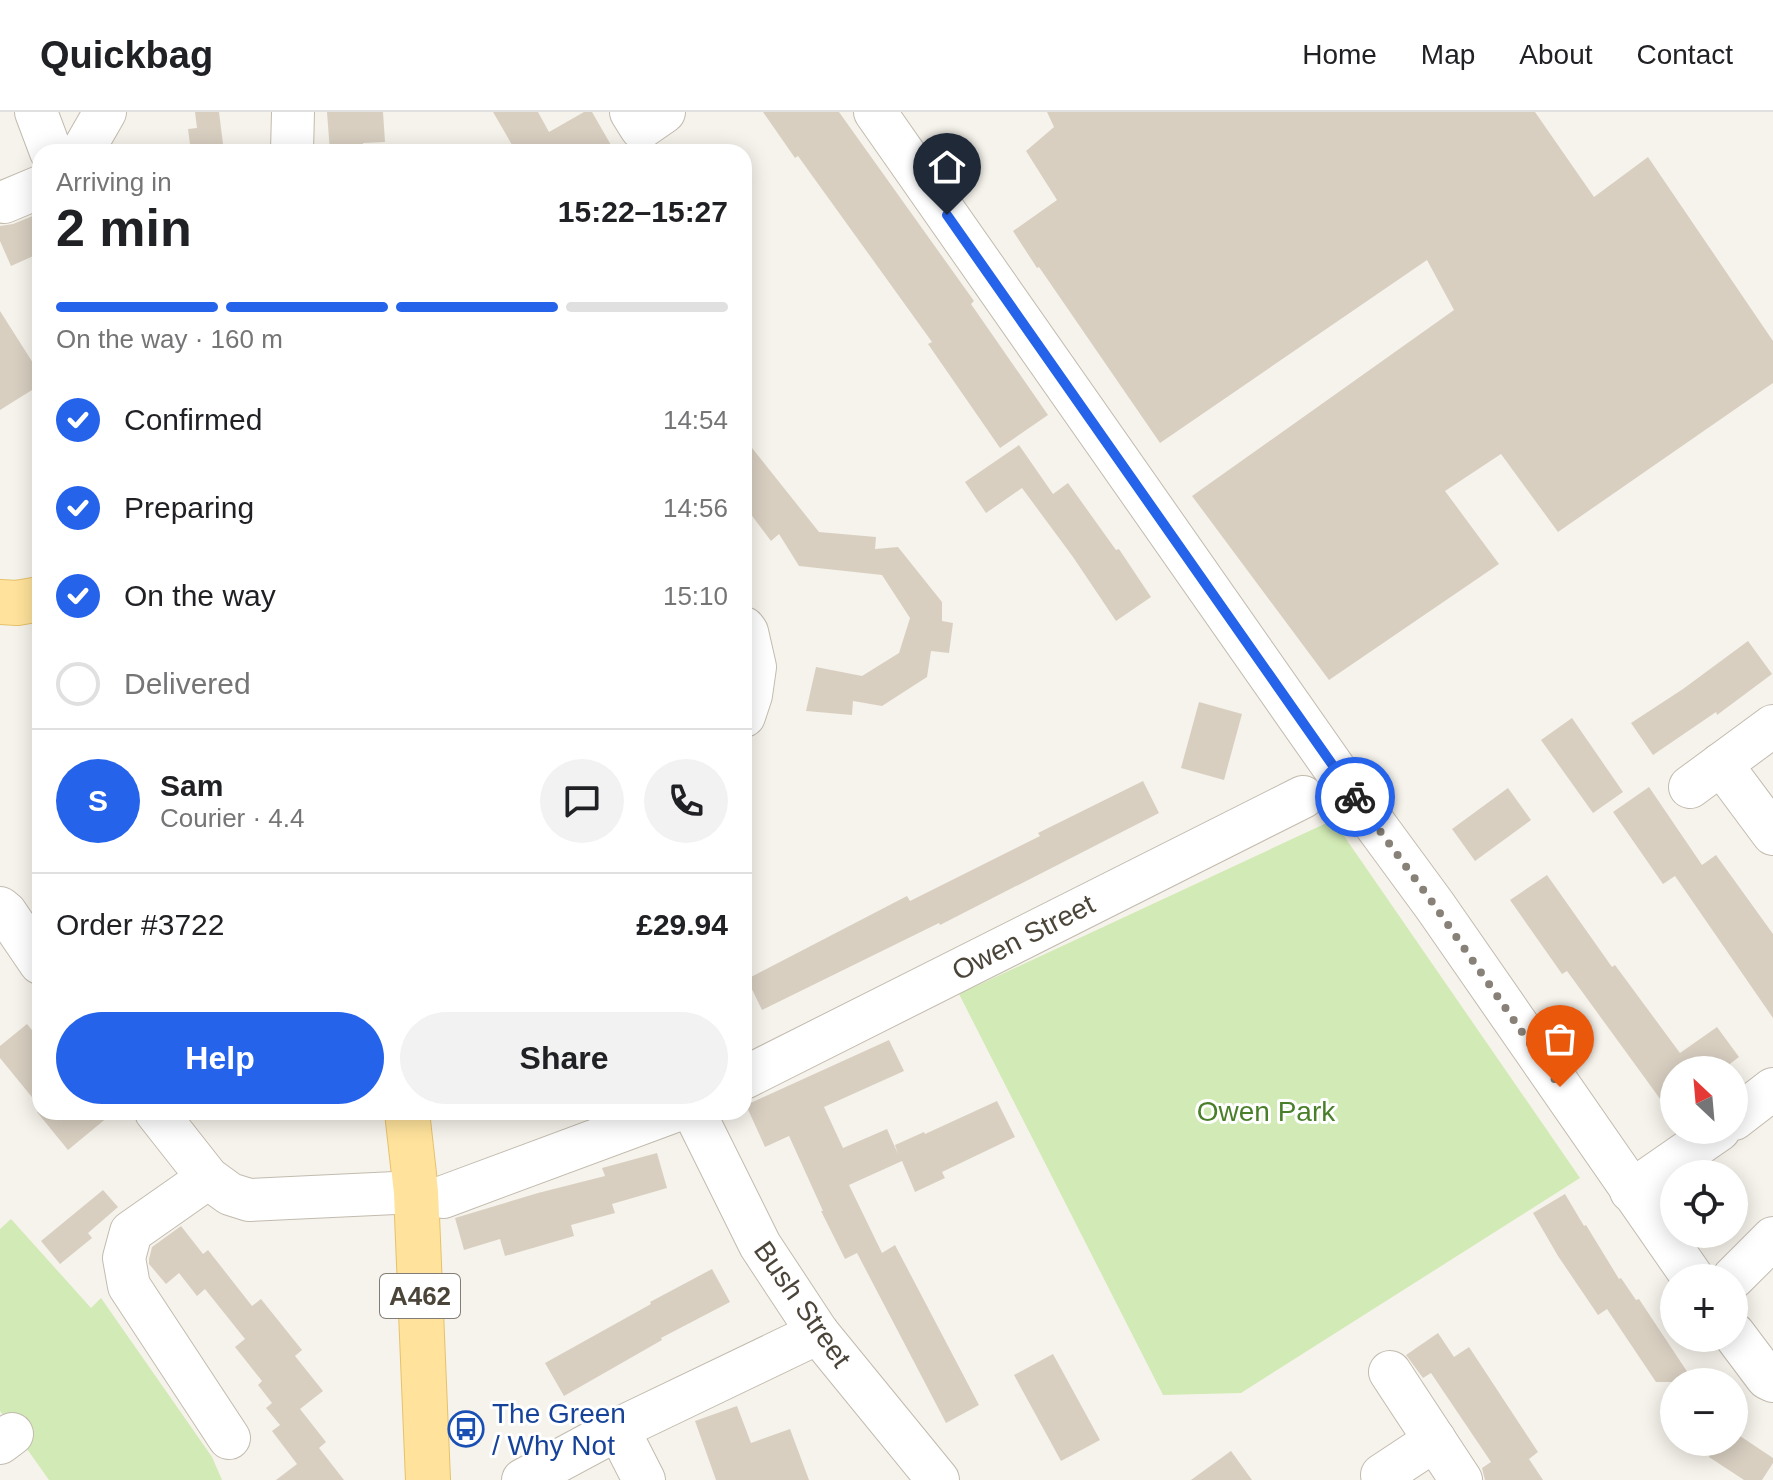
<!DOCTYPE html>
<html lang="en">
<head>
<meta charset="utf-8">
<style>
	:root { --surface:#fff; --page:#f2f2f2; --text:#202124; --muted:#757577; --line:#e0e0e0; --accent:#2563eb }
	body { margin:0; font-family:Arial,sans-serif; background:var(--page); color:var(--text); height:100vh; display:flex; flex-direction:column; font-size:30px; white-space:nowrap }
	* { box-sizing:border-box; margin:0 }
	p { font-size:26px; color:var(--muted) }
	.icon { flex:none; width:44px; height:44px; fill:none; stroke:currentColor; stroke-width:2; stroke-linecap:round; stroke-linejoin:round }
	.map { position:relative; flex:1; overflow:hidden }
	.sheet { position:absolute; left:32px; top:32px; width:720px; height:976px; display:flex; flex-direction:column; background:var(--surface); border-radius:24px; box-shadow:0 4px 20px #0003 }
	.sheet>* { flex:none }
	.needle { width:52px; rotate:334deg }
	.controls { position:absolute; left:1660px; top:944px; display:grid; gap:16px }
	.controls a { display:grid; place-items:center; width:88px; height:88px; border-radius:50%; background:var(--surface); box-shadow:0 4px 20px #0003; font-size:40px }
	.pin { position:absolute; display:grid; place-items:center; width:68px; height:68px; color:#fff; margin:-82px -34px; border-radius:50% 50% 50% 0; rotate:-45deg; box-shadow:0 0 8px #0007 }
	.pin .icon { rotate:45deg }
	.courier { position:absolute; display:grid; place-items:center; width:80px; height:80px; margin:-40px; border:6px solid #2563eb; border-radius:50%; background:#fff; color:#222; box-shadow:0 2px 10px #0007 }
	.summary em { font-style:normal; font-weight:800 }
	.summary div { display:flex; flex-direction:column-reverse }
	.summary { display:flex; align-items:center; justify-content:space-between; height:136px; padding:0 24px }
	h1 { font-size:52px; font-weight:800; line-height:60px }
	.bar { display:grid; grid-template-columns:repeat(4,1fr); gap:12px 8px; align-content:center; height:96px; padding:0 24px }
	.bar i { height:10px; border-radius:6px; background:var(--line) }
	.bar .selected { background:var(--accent) }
	.bar p { grid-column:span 4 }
	.line { display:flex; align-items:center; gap:20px; padding:0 24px; border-top:2px solid var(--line) }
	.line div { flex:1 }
	.round { display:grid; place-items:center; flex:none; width:84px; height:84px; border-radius:42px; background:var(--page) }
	ol { padding:0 24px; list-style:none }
	li { display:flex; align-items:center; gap:24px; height:88px }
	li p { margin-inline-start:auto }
	li .icon { padding:8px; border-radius:50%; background:var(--accent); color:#fff; stroke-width:4 }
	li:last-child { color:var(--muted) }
	li i { width:44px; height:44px; border:4px solid var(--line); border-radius:50% }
	.primary-button { display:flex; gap:16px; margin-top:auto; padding:16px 24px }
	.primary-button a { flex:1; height:92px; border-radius:48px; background:var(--accent); color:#fff; font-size:32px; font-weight:800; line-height:92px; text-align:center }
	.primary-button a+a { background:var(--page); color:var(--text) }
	header { display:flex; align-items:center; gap:48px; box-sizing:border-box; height:112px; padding:0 40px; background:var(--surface); border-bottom:2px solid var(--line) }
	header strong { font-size:38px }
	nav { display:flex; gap:44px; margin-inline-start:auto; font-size:28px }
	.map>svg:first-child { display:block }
	.green { fill:#d2eab5 }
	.building { fill:#d8cfc1 }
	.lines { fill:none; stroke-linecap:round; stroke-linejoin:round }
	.minor-casing { stroke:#c2bbae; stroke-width:44 }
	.major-casing { stroke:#e6c16a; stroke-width:46 }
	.minor { stroke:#fff; stroke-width:42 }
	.major { stroke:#ffe39c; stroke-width:44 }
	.done { stroke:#878178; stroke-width:8; stroke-dasharray:0 14.4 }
	.route { stroke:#2563eb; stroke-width:10 }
	.labels { text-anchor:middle; stroke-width:6; stroke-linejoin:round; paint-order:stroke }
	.shield { fill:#fff; stroke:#817c74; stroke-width:2 }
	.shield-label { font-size:26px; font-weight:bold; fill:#4b4439 }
	.street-label { font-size:28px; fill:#4b4439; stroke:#fff }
	.park-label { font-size:28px; fill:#4a7f2a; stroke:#fff }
	.transit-label { font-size:28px; fill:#164399; stroke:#fff; text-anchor:start }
</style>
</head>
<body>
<header>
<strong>Quickbag</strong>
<nav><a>Home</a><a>Map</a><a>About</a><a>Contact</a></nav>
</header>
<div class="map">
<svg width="1773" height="1368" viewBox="0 0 1773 1368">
	<rect width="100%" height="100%" fill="#f6f3ec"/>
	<g class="green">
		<path d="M1333 708 1580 1066 1241 1281 1163 1283 959 882Z"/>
		<path d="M11 1107 91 1196 101 1186 212 1345 222 1368H49L0 1299V1117Z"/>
	</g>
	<g class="building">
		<path d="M195 0H219L224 40H191L188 17 197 16Z"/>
		<path d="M327 0H383L385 30 363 31V40H330Z"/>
		<path d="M493 0H538L549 20 584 0H592L615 40H512L515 38Z"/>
		<path d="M763 0H839L974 189 971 192 1048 303 1000 336 928 232 932 230 798 44 795 46Z"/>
		<path d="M1047 0H1535L1594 85 1648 45 1773 229V271L1558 420 1501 342 1445 379 1499 452 1329 568 1192 384 1454 198 1427 148 1160 331 1039 155 1037 156 1013 119 1057 88 1026 39 1054 15Z"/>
		<path d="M40 101V141L11 154 0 129V114L13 112Z"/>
		<path d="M0 199 40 262V273L0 298Z"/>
		<path d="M744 326 819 420 876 425 875 437 898 435 942 490V509L953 511 949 541 931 539 927 565 882 594 853 589 852 603 806 599 816 555 862 564 899 541 910 506 882 463 799 454 779 422 771 429 744 393Z"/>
		<path d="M1019 333 1053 382 1068 371 1116 438 1119 437 1151 485 1116 509 1073 445 1022 376 986 401 965 370Z"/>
		<path d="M1748 529 1772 562 1717 603 1716 600 1653 643 1631 611 1683 577Z"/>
		<path d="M1199 590 1242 602 1224 668 1181 656Z"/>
		<path d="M1572 606 1623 680 1593 701 1541 628Z"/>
		<path d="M1143 669 1159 701 940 813 939 811 762 898 747 867 907 784 910 789 1040 724 1038 721Z"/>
		<path d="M1649 675 1702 753 1716 743 1773 822V906L1675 764 1663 772 1613 700Z"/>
		<path d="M1508 676 1531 708 1475 749 1452 717Z"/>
		<path d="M1547 763 1612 855 1615 853 1680 941 1717 915 1739 945 1722 958H1674V1006L1567 859 1562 862 1510 788Z"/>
		<path d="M27 912 40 928V995L0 946V934Z"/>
		<path d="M889 928 904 959 824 995 843 1036 887 1017 898 1042 895 1033 924 1020 925 1022 997 989 1015 1025 942 1060 945 1066 915 1080 902 1049 849 1073 882 1141 895 1133 979 1293 946 1311 857 1141 845 1147 821 1099H823L789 1024 765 1035 746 993Z"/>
		<path d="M37 1000H114L68 1038Z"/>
		<path d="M657 1041 667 1076 612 1092 615 1101 571 1113 574 1124 505 1144 500 1127 464 1138 455 1106 538 1081 605 1064 602 1056Z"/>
		<path d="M103 1078 118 1095 88 1121 92 1126 60 1152 41 1129Z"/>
		<path d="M1565 1082 1584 1114 1586 1113 1619 1167 1621 1166 1636 1188 1639 1187 1694 1270H1656L1607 1197 1598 1203 1558 1144 1533 1101Z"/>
		<path d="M181 1114 203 1142 208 1138 252 1194 261 1187 302 1238 295 1244 323 1279 300 1297 326 1330 319 1336 344 1368H276L297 1352 272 1319 280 1313 266 1296 272 1291 258 1273 262 1269 235 1235 245 1227 205 1177 197 1184 179 1161 166 1172 149 1152V1147L152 1135Z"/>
		<path d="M712 1157 730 1190 661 1226 662 1228 564 1284 545 1251 651 1192 650 1190Z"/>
		<path d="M1438 1221 1454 1245 1469 1235 1538 1340 1529 1347 1543 1368H1485L1482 1356 1491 1350 1431 1261 1423 1266 1406 1243Z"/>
		<path d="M1053 1242 1100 1328 1061 1349 1014 1263Z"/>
		<path d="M737 1294 751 1331 790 1317 809 1368H716L695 1309Z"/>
		<path d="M1734 1320 1773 1346V1351L1762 1368H1744L1709 1345 1718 1330H1734Z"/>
		<path d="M1231 1339 1252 1368H1191Z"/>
	</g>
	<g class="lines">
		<defs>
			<g id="minor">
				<path d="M36 0 51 40"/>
				<path d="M631 0 641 16 664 0"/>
				<path d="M875 0 1341 666 1435 794 1693 1166"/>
				<path d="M82 40 105 0"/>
				<path d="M292 40 293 0"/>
				<path d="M4 90 40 75"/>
				<path d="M744 516 747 520 755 555 751 583 744 604"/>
				<path d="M1721 652 1773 722"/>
				<path d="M1690 675 1773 614"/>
				<path d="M0 796 6 801 40 851"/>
				<path d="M744 966 1303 685"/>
				<path d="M156 1000 208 1066 230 1082 249 1088 416 1080"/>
				<path d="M694 1000 760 1133 818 1221 938 1368"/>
				<path d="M1734 1007 1773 977"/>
				<path d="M208 1066 131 1120 124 1146 129 1174 229 1326"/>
				<path d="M1631 1079 1719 1018"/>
				<path d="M443 1085 672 1000"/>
				<path d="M1733 1166 1773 1126"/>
				<path d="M1734 1222 1767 1266 1773 1269"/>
				<path d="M1390 1260 1461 1368"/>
				<path d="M618 1317 644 1368"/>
				<path d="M0 1331 12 1322"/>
				<path d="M1382 1363 1435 1328"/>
				<path d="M523 1368 618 1317 818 1221"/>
			</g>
			<g id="major">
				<path d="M0 490 17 491 40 487"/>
				<path d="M407 1000 416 1080 428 1368"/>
			</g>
		</defs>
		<use href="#minor" class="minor-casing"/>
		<use href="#major" class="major-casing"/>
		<use href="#minor" class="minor"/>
		<use href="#major" class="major"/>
	</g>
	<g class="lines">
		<path class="done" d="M1355 685 1435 794 1560 975"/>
		<path class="route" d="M947 103 1355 685"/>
	</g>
	<defs>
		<symbol id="bus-ring" viewBox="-11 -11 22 22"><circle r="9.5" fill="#fff" stroke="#1a4fb4" stroke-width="1.5"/><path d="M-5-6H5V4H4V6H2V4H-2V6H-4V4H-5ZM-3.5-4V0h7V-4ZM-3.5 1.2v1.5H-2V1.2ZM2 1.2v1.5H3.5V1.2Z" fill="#1a4fb4"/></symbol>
	</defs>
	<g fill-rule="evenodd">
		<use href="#bus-ring" x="446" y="1297" width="40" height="40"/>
	</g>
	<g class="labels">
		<rect class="shield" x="380" y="1162" width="80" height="44" rx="6"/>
		<g class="shield-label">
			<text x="420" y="1193">A462</text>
		</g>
		<g class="street-label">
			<text transform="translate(1023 825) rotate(-27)" y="10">Owen Street</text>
			<text transform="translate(803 1192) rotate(55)" y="10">Bush Street</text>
		</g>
		<g class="park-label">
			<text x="1266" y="1009">Owen Park</text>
		</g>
		<g class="transit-label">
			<text x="492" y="1311">The Green<tspan x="492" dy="32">/ Why Not</tspan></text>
		</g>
	</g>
</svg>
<div class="controls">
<a><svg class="needle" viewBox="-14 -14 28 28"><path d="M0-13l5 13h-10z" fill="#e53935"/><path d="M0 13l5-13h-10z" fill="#757577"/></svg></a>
<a><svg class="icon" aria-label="locate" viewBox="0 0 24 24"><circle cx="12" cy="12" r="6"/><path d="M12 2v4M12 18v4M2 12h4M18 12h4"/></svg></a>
<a>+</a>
<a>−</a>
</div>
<div class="pin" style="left:1560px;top:975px;background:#ea580c"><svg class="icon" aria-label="bag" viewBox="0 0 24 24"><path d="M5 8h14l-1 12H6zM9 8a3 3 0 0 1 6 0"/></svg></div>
<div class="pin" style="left:947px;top:103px;background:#1f2937"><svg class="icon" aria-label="home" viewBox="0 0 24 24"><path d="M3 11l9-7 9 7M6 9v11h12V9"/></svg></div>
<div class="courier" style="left:1355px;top:685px"><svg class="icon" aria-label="bike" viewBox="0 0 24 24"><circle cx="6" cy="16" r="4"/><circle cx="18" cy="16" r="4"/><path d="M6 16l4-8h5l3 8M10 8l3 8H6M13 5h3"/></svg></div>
<section class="sheet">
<div class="summary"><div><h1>2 min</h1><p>Arriving in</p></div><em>15:22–15:27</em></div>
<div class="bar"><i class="selected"></i><i class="selected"></i><i class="selected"></i><i></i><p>On the way · 160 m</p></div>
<ol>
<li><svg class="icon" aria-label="check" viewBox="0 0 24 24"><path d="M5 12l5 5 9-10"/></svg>Confirmed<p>14:54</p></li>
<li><svg class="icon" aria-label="check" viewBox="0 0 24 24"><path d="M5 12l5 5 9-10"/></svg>Preparing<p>14:56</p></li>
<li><svg class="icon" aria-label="check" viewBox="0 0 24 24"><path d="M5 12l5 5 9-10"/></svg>On the way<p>15:10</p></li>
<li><i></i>Delivered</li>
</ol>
<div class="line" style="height:144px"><b class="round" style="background:var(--accent);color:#fff">S</b><div><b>Sam</b><p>Courier · 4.4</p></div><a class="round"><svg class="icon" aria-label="chat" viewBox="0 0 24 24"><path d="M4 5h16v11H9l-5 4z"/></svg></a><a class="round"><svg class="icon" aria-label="phone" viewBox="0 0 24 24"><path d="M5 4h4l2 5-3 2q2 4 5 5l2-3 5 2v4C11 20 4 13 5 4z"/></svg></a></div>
<div class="line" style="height:104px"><div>Order #3722</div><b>£29.94</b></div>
<div class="primary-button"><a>Help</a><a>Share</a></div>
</section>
</div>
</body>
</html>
